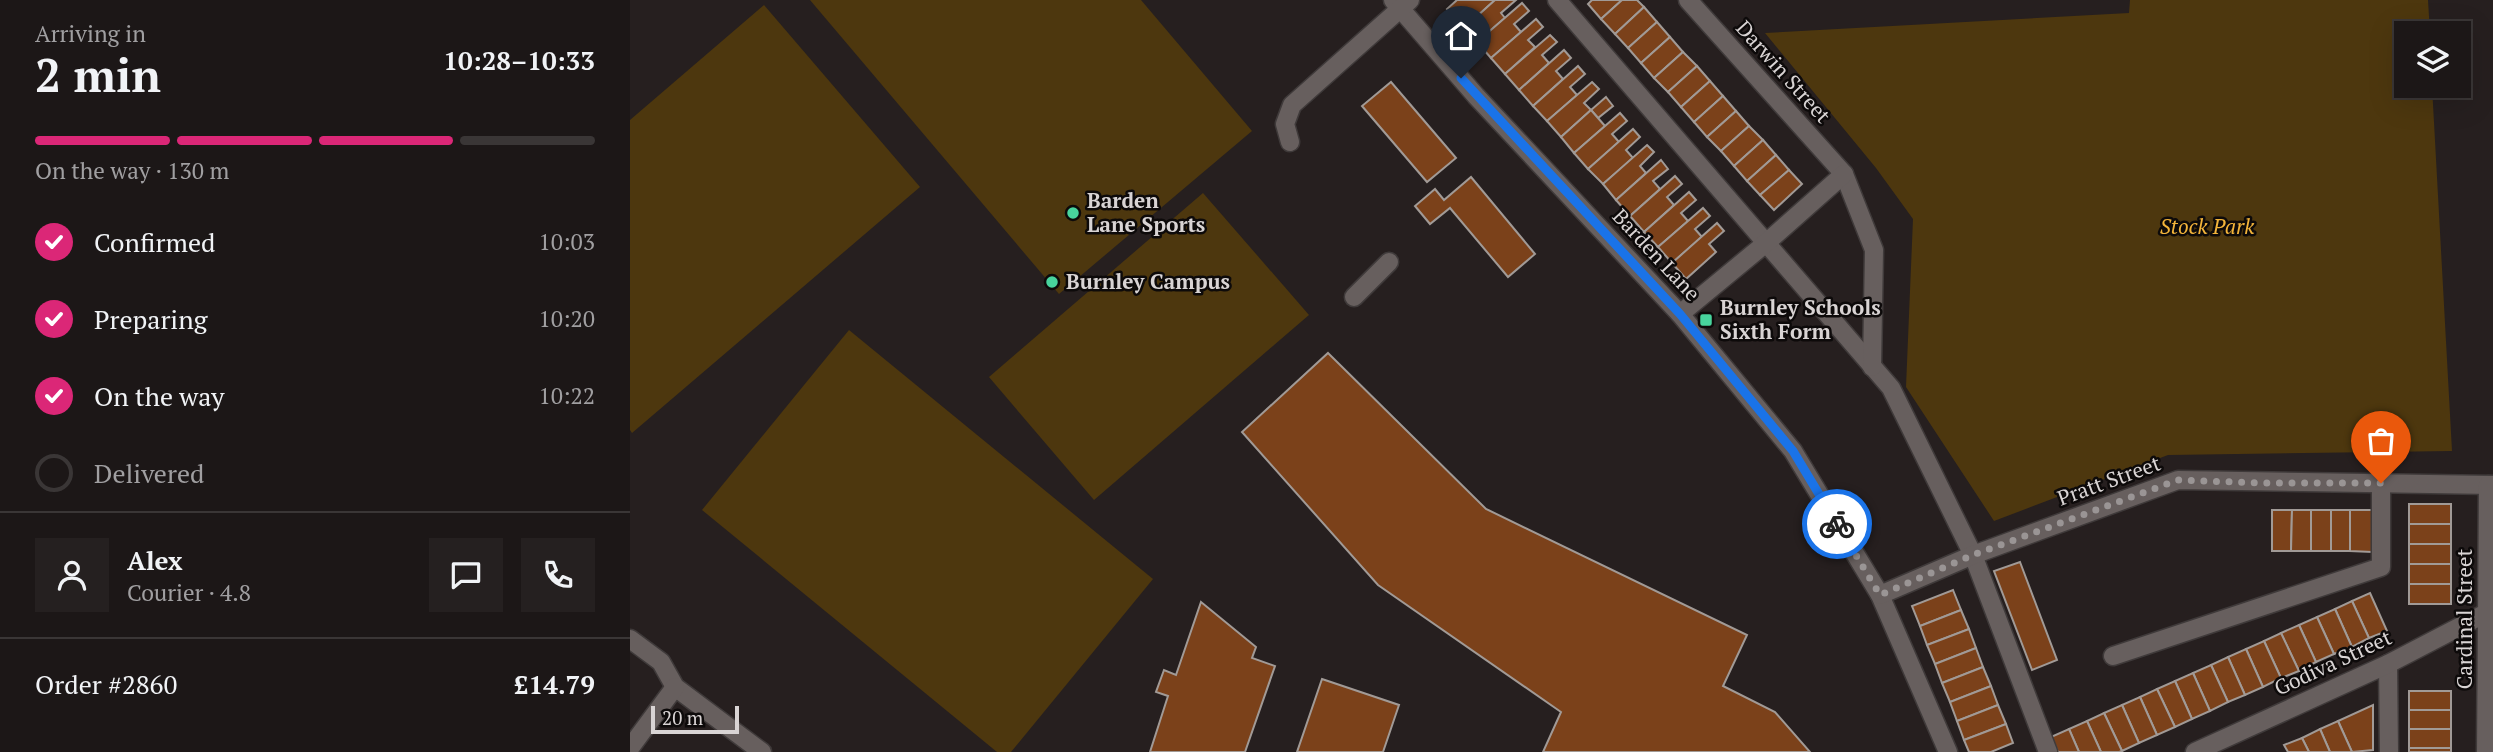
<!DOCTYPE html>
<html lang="en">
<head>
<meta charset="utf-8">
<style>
	:root { --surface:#1c1717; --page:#252020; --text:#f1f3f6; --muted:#a09fa1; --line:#3a3636; --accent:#db2777 }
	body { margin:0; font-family:"PT Serif",serif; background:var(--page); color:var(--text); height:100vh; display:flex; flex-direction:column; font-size:26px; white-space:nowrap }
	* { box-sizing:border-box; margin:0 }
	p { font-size:23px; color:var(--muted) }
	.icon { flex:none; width:38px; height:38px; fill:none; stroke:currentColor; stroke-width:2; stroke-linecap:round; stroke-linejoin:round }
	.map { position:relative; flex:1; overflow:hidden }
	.sheet { display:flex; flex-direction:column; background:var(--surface); width:630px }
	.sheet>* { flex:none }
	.controls { position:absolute; left:1764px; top:21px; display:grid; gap:14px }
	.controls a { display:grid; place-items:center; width:77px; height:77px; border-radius:0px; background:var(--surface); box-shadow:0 7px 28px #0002,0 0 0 2px var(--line); font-size:35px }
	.scale { position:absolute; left:21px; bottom:18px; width:88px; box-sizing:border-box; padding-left:7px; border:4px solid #d9d4d4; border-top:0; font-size:19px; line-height:24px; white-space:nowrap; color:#d9d4d4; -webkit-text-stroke:5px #0d0a0a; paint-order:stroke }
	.pin { position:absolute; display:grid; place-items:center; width:60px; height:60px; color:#fff; margin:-72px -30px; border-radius:50% 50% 50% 0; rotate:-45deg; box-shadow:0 0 7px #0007 }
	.pin .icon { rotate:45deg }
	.courier { position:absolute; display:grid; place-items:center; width:70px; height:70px; margin:-35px; border:5px solid #1a73e8; border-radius:50%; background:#fff; color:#222; box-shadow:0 2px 9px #0007 }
	.headline em { font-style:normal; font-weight:600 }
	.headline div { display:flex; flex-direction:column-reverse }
	.headline { display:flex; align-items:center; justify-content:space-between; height:119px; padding:0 35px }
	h1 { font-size:46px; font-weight:600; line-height:52px }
	.bar { display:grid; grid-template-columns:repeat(4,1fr); gap:10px 7px; align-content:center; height:84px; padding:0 35px }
	.bar i { height:9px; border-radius:5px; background:var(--line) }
	.bar .selected { background:var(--accent) }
	.bar p { grid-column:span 4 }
	.line { display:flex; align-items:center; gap:18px; padding:0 35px; border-top:2px solid var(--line) }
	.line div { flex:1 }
	.round { display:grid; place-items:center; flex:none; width:74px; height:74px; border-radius:0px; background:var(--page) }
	ol { padding:0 35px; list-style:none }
	li { display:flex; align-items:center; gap:21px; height:77px }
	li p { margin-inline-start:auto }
	li .icon { padding:7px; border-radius:50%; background:var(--accent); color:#fff; stroke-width:4 }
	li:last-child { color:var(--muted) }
	li i { width:38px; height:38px; border:4px solid var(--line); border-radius:50% }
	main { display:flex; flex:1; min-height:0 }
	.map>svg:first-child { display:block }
	.green { fill:#4d370e }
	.building { fill:#7b411a; stroke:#a19a96; stroke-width:2 }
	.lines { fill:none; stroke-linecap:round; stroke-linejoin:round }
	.minor-casing { stroke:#3f3a3a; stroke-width:21 }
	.minor { stroke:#675f5e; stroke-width:18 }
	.done { stroke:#9a9595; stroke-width:7; stroke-dasharray:0 12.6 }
	.route { stroke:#1a73e8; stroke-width:9 }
	.poi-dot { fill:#48d49d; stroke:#0d0a0a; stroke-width:2.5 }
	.labels { text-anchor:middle; stroke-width:5; stroke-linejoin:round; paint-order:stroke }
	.street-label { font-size:21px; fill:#d9d4d4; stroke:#0d0a0a }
	.poi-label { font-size:21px; font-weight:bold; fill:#d9d4d4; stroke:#0d0a0a; text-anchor:start }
	.park-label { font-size:21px; font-style:italic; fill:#f3b43a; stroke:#0d0a0a }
</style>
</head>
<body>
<main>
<section class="sheet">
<div class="headline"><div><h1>2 min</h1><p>Arriving in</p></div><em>10:28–10:33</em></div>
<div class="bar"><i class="selected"></i><i class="selected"></i><i class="selected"></i><i></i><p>On the way · 130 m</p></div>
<ol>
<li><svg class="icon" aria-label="check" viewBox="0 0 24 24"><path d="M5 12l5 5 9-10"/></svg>Confirmed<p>10:03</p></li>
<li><svg class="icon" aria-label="check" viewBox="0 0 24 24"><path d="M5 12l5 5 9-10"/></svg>Preparing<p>10:20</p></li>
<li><svg class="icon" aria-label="check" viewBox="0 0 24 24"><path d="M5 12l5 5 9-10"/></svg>On the way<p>10:22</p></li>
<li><i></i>Delivered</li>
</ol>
<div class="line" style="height:126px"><a class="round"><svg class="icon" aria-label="person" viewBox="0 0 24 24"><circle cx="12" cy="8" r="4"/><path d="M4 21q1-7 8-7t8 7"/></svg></a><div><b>Alex</b><p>Courier · 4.8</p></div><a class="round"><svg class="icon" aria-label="chat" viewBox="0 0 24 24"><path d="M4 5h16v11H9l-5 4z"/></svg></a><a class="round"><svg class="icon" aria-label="phone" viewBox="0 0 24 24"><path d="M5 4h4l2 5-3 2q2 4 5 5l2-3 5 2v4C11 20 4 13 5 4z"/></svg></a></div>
<div class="line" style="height:91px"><div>Order #2860</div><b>£14.79</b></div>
</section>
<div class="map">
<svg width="1863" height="752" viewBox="0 0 1863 752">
	<rect width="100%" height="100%" fill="#261f1f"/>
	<g class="green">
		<path d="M180 0H511L622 131 429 294Z"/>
		<path d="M1500 0H1798L1800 33H1776V86H1802L1822 451 1538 455 1364 521 1276 387 1283 219 1246 168 1135 33 1499 13Z"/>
		<path d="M134 5 290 187 2 433 0 430V120Z"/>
		<path d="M573 193 679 315 464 500 359 377Z"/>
		<path d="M219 330 523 579 381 752H367L72 510Z"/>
	</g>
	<g class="building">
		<path d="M827 0H865L834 28 817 9Z"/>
		<path d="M865 0H886L871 13 875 18 847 42 834 28Z"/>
		<path d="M962 0H992L971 19 958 4Z"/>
		<path d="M992 0H1007L1014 7 985 34 971 19Z"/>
		<path d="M892 3 899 11 884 24 891 32 861 58 847 42Z"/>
		<path d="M1014 7 1027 22 998 48 985 34Z"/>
		<path d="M906 19 913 27 898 40 905 47 875 74 861 58Z"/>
		<path d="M1027 22 1040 37 1011 63 998 48Z"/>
		<path d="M920 35 927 42 912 55 919 63 889 90 875 74Z"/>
		<path d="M1040 37 1053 52 1024 78 1011 63Z"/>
		<path d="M934 50 941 58 926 71 933 79 903 106 889 90Z"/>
		<path d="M1053 52 1067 66 1038 92 1024 78Z"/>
		<path d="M948 66 955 74 940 87 947 95 917 121 903 106Z"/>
		<path d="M1067 66 1080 81 1051 107 1038 92Z"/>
		<path d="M1080 81 1093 96 1064 122 1051 107Z"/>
		<path d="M761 82 826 158 797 182 732 106Z"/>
		<path d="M962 82 969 89 954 103 961 110 931 137 917 121Z"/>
		<path d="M1093 96 1106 111 1077 137 1064 122Z"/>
		<path d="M976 97 983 106 968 118 961 110Z"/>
		<path d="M961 110 975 126 944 153 931 137Z"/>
		<path d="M1106 111 1119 126 1091 151 1077 137Z"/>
		<path d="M990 113 997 121 982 134 989 142 958 169 944 153Z"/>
		<path d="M1119 126 1133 140 1104 166 1091 151Z"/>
		<path d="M1003 129 1010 137 996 150 1003 158 973 184 958 169Z"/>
		<path d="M1133 140 1146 155 1117 181 1104 166Z"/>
		<path d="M1017 145 1024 152 1010 166 1016 173 986 200 973 184Z"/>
		<path d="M1146 155 1159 170 1130 195 1117 181Z"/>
		<path d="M1031 160 1038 169 1023 181 1030 189 1000 216 986 200Z"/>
		<path d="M1159 170 1172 184 1144 210 1130 195Z"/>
		<path d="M1045 176 1052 184 1037 197 1044 205 1014 232 1000 216Z"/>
		<path d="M841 177 905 254 878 277 820 208 800 224 785 206 805 189 814 200Z"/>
		<path d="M1059 192 1066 200 1051 213 1058 221 1028 247 1014 232Z"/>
		<path d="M1073 208 1080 216 1065 229 1072 237 1042 263 1028 247Z"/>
		<path d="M1087 223 1094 231 1079 244 1086 252 1056 279 1042 263Z"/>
		<path d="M698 353 856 509 1117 635 1093 686 1145 712 1180 752H913L931 712 748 585 612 432Z"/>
		<rect x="1779" y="504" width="42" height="20"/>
		<path d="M1642 510H1662L1661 551H1642Z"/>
		<path d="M1662 510H1681V551H1661Z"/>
		<rect x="1681" y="510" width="20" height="41"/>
		<rect x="1701" y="510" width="19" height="41"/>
		<path d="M1720 510H1742V552L1720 551Z"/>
		<rect x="1779" y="524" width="42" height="20"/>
		<rect x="1779" y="544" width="42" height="20"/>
		<path d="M1390 562 1427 660 1402 670 1364 571Z"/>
		<rect x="1779" y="564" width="42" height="20"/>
		<rect x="1779" y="584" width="42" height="20"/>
		<path d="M1323 590 1331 610 1290 626 1282 606Z"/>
		<path d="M1740 593 1757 631 1739 638 1722 601Z"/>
		<path d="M1722 601 1739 638 1722 647 1705 609Z"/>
		<path d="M571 602 626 647 622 658 645 666 615 752H520L538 696 526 692 534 670 546 675Z"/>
		<path d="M1705 609 1722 647 1704 654 1687 617Z"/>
		<path d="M1331 610 1339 629 1297 645 1290 626Z"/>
		<path d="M1687 617 1704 654 1686 662 1669 625Z"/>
		<path d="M1669 625 1686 662 1669 671 1651 633Z"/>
		<path d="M1339 629 1346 648 1305 664 1297 645Z"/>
		<path d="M1651 633 1669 671 1651 678 1634 641Z"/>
		<path d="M1634 641 1651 678 1633 687 1616 649Z"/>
		<path d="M1346 648 1353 667 1312 683 1305 664Z"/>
		<path d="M1616 649 1633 687 1615 695 1598 657Z"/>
		<path d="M1598 657 1615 695 1598 702 1581 665Z"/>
		<path d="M1581 665 1598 702 1580 711 1563 673Z"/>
		<path d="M1353 667 1361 686 1320 702 1312 683Z"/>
		<path d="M1563 673 1580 711 1562 719 1545 681Z"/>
		<path d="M692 679 769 705 753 752H667Z"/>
		<path d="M1545 681 1562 719 1545 727 1527 689Z"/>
		<path d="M1361 686 1368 705 1327 721 1320 702Z"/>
		<path d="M1527 689 1545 727 1527 735 1510 697Z"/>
		<rect x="1779" y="691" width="42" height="19"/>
		<path d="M1510 697 1527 735 1509 743 1492 705Z"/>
		<path d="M1368 705 1376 724 1334 740 1327 721Z"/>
		<path d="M1492 705 1509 743 1492 751 1474 713Z"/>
		<path d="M1743 705V750L1722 752 1708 721Z"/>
		<rect x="1779" y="710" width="42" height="19"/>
		<path d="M1474 713 1492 751 1489 752H1471L1457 721Z"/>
		<path d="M1457 721 1471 752H1449L1439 729Z"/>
		<path d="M1708 721 1722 752H1700L1690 729Z"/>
		<path d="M1376 724 1383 743 1361 752H1339L1334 740Z"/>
		<path d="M1439 729 1449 752H1428L1421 737Z"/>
		<path d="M1690 729 1700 752H1679L1672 738Z"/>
		<rect x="1779" y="729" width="42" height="19"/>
		<path d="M1672 738 1679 752H1658L1654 745Z"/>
		<rect x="1779" y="748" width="42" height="4"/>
	</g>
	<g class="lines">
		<defs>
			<g id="minor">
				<path d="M763 0 846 96 1050 314 1163 451 1250 595 1318 752"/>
				<path d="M927 0 1261 388 1343 555 1418 752"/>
				<path d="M1058 0 1214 174 1244 250 1242 367"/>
				<path d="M660 142 655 124 662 105 780 0"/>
				<path d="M724 297 759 262"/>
				<path d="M1050 314 1136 243 1214 174"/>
				<path d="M1250 595 1343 555 1548 480 1863 485"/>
				<path d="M0 639 31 662 45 687 132 752"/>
				<path d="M1483 656 1751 567V483"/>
				<path d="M1758 664 1759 752"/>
				<path d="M0 748 45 687"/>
				<path d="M1565 752 1758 664 1858 612"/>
				<path d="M1856 752 1858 485"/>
			</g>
		</defs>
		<use href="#minor" class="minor-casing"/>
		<use href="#minor" class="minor"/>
	</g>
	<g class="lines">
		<path class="done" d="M1207 524 1250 595 1343 555 1548 480 1630 483H1751"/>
		<path class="route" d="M831 78 1050 314 1163 451 1207 524"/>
	</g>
	<g class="poi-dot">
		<circle cx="443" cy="213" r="7"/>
		<circle cx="422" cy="282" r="7"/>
		<rect x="1069" y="313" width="14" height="14" rx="3.5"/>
	</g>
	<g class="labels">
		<g class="street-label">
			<text transform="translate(1153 72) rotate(48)" y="7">Darwin Street</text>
			<text transform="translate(1026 255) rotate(47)" y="7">Barden Lane</text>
			<text transform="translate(1479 481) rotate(-20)" y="7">Pratt Street</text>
			<text transform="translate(1835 619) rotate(-90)" y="7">Cardinal Street</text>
			<text transform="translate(1703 663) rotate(-25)" y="7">Godiva Street</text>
		</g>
		<g class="poi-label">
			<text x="457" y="208">Barden<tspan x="457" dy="24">Lane Sports</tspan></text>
			<text x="436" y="289">Burnley Campus</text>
			<text x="1090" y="315">Burnley Schools<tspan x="1090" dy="24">Sixth Form</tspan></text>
		</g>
		<g class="park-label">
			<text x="1577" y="234">Stock Park</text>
		</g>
	</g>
</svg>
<div class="controls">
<a><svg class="icon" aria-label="layers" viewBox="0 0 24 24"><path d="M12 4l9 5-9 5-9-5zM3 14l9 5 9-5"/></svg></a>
</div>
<div class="scale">20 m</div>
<div class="pin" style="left:1751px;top:483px;background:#ea580c"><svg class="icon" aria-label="bag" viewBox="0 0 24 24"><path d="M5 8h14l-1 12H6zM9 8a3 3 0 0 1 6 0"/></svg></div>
<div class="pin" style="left:831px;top:78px;background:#1f2937"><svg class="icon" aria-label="home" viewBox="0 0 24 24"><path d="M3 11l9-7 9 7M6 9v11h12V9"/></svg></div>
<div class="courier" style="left:1207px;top:524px"><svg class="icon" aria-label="bike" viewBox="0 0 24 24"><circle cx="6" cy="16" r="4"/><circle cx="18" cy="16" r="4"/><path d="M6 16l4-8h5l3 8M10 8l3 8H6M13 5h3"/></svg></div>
</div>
</main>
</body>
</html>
